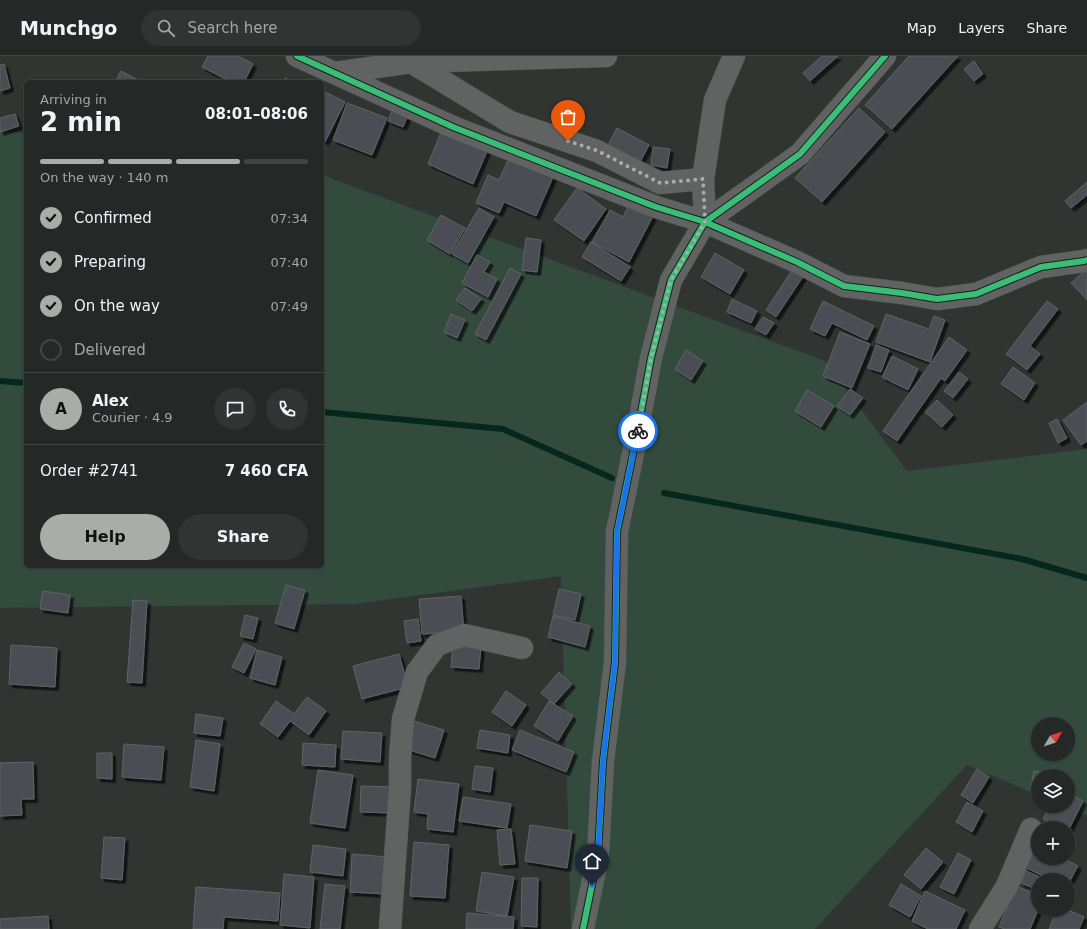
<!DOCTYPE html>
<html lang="en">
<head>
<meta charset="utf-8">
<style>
	:root { --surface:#242826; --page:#303432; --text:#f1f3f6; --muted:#a3a6a7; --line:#414443; --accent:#a8adaa }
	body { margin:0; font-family:"DejaVu Sans",sans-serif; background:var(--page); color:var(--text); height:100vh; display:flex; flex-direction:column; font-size:15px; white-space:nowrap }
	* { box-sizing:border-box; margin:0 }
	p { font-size:13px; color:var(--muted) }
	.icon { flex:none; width:22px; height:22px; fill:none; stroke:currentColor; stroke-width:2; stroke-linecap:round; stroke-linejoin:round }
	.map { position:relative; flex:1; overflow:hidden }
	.side { position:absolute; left:24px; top:24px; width:300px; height:488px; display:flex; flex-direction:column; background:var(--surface); border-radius:6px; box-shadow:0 1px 3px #0004,0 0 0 1px var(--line) }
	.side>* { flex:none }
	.needle { width:26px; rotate:51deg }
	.buttons { position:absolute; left:1031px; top:661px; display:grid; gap:8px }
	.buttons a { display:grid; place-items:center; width:44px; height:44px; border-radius:50%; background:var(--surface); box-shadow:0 1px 3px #0004,0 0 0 1px var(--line); font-size:20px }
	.pin { position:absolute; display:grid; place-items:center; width:34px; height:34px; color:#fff; margin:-41px -17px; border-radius:50% 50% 50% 0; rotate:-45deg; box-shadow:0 0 4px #0007 }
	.pin .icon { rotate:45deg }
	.courier { position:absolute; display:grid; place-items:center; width:40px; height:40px; margin:-20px; border:3px solid #1a73e8; border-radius:50%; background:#fff; color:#222; box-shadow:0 1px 5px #0007 }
	.head em { font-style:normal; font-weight:600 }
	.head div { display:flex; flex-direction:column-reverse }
	.head { display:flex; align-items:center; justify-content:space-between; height:68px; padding:0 16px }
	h1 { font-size:26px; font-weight:600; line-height:30px }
	.bar { display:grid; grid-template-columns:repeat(4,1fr); gap:6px 4px; align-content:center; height:48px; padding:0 16px }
	.bar i { height:5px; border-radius:3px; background:var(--line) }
	.bar .selected { background:var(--accent) }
	.bar p { grid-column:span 4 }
	.line { display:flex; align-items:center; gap:10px; padding:0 16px; border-top:1px solid var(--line) }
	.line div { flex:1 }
	.round { display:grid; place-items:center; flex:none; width:42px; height:42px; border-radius:21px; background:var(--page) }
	ol { padding:0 16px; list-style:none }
	li { display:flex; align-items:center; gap:12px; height:44px }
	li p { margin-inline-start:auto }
	li .icon { padding:4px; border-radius:50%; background:var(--accent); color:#111; stroke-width:4 }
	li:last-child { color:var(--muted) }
	li i { width:22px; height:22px; border:2px solid var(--line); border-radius:50% }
	.button { display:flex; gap:8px; margin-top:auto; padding:8px 16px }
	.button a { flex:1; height:46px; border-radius:24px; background:var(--accent); color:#111; font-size:16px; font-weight:600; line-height:46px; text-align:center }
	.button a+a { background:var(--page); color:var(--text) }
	header { display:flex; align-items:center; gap:24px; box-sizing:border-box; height:56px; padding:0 20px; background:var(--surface); border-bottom:1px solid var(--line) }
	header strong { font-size:19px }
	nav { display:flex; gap:22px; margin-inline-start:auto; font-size:14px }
	.search { width:280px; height:36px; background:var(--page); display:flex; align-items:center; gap:10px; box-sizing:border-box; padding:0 14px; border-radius:22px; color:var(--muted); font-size:15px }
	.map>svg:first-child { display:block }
	.green { fill:#324b3d; fill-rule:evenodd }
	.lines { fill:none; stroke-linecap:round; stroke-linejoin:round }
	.stream { stroke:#042819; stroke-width:6 }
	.building { fill:#4b4d54; stroke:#616364; filter:url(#shadow) }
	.street-casing { stroke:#4e5350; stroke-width:23 }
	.street { stroke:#616362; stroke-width:22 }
	.cycleway-casing { stroke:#191d1b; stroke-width:8 }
	.cycleway { stroke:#3abd76; stroke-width:6 }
	.done { stroke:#a8adaa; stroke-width:4; stroke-dasharray:0 7.2 }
	.route { stroke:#1a73e8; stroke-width:5 }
</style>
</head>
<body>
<header>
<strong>Munchgo</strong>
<div class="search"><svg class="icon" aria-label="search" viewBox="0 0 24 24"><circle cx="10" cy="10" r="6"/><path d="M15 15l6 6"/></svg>Search here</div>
<nav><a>Map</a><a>Layers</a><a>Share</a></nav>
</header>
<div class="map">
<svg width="1087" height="873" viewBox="0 0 1087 873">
	<defs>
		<filter id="shadow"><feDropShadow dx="3.5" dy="3.5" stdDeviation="0" flood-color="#0009"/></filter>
	</defs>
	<rect width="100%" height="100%" fill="#303532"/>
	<path class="green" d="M0 76 26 77V510H322V119L825 305 907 415 1087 393V760L1064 750H1068V720H1038V739L967 709 815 873H571L561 520 355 548 0 552ZM1038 668H1068V698H1038Z"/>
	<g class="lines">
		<g class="stream">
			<path d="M0 325 26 327"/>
			<path d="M322 356 503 373 612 422"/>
			<path d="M664 437 1022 503 1087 522"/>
		</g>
	</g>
	<g class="building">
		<path d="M208 0H238L253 8 244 26H231L202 11Z"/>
		<path d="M822 0H838L810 25 803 17Z"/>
		<path d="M909 0H958L892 73 865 49Z"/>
		<path d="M974 5 983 18 974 25 964 13Z"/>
		<path d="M4 8 10 32 0 35V9Z"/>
		<path d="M121 15 142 26H115Z"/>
		<path d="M285 22 293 26H283Z"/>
		<path d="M325 36 345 46 325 86 322 84V43Z"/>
		<path d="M396 45 411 51 403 71 388 65Z"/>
		<path d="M347 47 387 62 372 99 333 84Z"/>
		<path d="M859 52 885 76 822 146 795 122Z"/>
		<path d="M15 58 19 70 0 76V62Z"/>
		<path d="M617 72 649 89 637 112 605 95Z"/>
		<path d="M442 74 488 93 473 128 428 108Z"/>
		<path d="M653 91 670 93 667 112 651 109Z"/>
		<path d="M509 102 553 121 536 160 504 146 499 157 476 147 488 119 499 124Z"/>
		<path d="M1087 126V139L1071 152 1065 145Z"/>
		<path d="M577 132 606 153 584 185 554 164Z"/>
		<path d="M630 147 653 160 629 206 592 186 610 154 623 161Z"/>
		<path d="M479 152 494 161 468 207 452 198Z"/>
		<path d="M441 159 465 172 450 198 427 184Z"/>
		<path d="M526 182 541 184 537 216 522 214Z"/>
		<path d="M591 186 630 211 621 225 582 201Z"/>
		<path d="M715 197 744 214 730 238 701 221Z"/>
		<path d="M477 199 490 206 484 216 497 223 488 241 462 227Z"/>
		<path d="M794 211 804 219 776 261 766 254Z"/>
		<path d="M510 212 521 218 486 284 475 278Z"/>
		<path d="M1087 213V244L1071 227Z"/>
		<path d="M465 232 481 243 472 255 456 244Z"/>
		<path d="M732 243 757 255 751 267 727 256Z"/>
		<path d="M823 245 874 270 867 284 832 267 825 280 810 273Z"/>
		<path d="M1047 245 1058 253 1030 290 1040 298 1027 314 1006 298Z"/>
		<path d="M451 258 465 264 457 282 444 276Z"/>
		<path d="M886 258 929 273 934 260 945 264 930 306 876 286Z"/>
		<path d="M763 261 774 267 766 279 755 273Z"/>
		<path d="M840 276 870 288 852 332 823 320Z"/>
		<path d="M949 281 967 294 945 325 941 322 897 385 883 375Z"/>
		<path d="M876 289 889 294 881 316 868 312Z"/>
		<path d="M686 294 703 305 691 324 675 313Z"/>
		<path d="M892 300 918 313 908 334 882 321Z"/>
		<path d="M1013 311 1035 327 1024 344 1001 328Z"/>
		<path d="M959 316 968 323 953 342 944 335Z"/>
		<path d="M850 333 863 342 850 359 837 350Z"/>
		<path d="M807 334 834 350 821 371 795 355Z"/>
		<path d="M937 344 953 359 942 371 925 356Z"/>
		<path d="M1087 346V385L1081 389 1063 364Z"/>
		<path d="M1057 363 1067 382 1058 387 1049 367Z"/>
		<path d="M286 529 305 534 294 573 275 567Z"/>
		<path d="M559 533 581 538 575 564 553 559Z"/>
		<path d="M43 535 70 539 68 557 40 553Z"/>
		<path d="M461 540 464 576 422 578 419 543Z"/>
		<path d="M133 544 147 545 142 627 127 626Z"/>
		<path d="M245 559 258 562 253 583 240 580Z"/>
		<path d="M553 560 590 570 585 591 548 581Z"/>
		<path d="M418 563 421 585 407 587 404 565Z"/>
		<path d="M244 587 256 593 244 617 232 611Z"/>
		<path d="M11 589 57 592 55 631 9 628Z"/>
		<path d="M453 589 481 591 479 613 451 611Z"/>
		<path d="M257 594 282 601 275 629 250 622Z"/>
		<path d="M399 598 408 631 362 643 353 610Z"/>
		<path d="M559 616 572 628 554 648 541 637Z"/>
		<path d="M506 635 526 649 512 670 492 656Z"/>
		<path d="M307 641 326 655 309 679 290 665 278 681 260 668 276 645 294 658Z"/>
		<path d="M549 645 573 660 558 685 534 670Z"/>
		<path d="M196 658 223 662 220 680 194 677Z"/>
		<path d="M410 664 444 674 435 702 402 692Z"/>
		<path d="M480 674 510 679 508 697 477 692Z"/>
		<path d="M520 674 574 696 566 716 512 694Z"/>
		<path d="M343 675 382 677 380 706 341 703Z"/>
		<path d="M196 684 220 688 214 735 190 731Z"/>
		<path d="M303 687 336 689 335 711 302 709Z"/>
		<path d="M124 688 164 691 161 724 122 721Z"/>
		<path d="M97 697H112V723L97 722Z"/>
		<path d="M33 706 34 743H21L22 759 0 760V707Z"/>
		<path d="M475 710 493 712 490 736 472 733Z"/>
		<path d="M977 713 989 721 973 747 961 739Z"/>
		<path d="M318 714 353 719 345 772 310 767Z"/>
		<path d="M1034 715 1051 719V720H1038V735L1030 734Z"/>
		<path d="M418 723 459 728 453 776 427 773 428 758 414 756Z"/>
		<path d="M361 730 394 731V757L360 756Z"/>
		<path d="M1068 737 1083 745 1068 775V772H1061L1043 763 1050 750H1068Z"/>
		<path d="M463 741 511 748 507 772 459 765Z"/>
		<path d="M967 746 983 755 972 776 956 766Z"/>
		<path d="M530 769 572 775 567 812 525 805Z"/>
		<path d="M511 773 515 808 500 809 497 774Z"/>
		<path d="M104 781 125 782 122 824 101 822Z"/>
		<path d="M414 786 449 789 445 842 410 840Z"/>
		<path d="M1037 788H1038V802H1063L1078 810 1068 828V824H1050L1025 811Z"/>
		<path d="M313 789 346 793 343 820 310 816Z"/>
		<path d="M926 792 943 806 921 833 904 819Z"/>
		<path d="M958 797 971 804 954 838 940 831Z"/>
		<path d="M352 798 388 801 385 838 350 836Z"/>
		<path d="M1026 815 1046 824H1038V834L1021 827Z"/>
		<path d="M482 816 514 821 507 860 476 855Z"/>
		<path d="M284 818 314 821 310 872 280 869Z"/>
		<path d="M522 822H538L537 871 521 870Z"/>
		<path d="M325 828 345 830 340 873H320Z"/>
		<path d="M901 828 921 840 910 861 889 849Z"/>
		<path d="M1016 830 1038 839V854L1030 873H1005L999 871Z"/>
		<path d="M196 831 280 837 278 865 224 861 223 873H193Z"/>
		<path d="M925 835 965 854 956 873H928L912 865Z"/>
		<path d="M1057 854H1068L1084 861 1079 873H1049Z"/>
		<path d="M467 857 514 861 513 873H466Z"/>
		<path d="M48 860 49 873H0V863Z"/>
	</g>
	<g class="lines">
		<defs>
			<g id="street">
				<path d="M297 0 453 71 656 151 705 166 797 206 844 230 902 237 937 243 976 238 1041 211 1084 205 1087 204"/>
				<path d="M411 6 510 66 597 95 660 127 703 123"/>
				<path d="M335 17 411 6 606 0"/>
				<path d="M705 166 703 123 715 44 734 0"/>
				<path d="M390 873 400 732V702L403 663 417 616 437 589 464 579 522 592"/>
				<path d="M583 873 598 799 603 705 615 606 617 476 636 383 651 302 671 224 705 166 800 98 885 0"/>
				<path d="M980 873 1007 830 1031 773"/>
			</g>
		</defs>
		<use href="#street" class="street-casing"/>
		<use href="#street" class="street"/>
		<defs>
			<g id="cycleway">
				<path d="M297 0 453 71 656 151 705 166 797 206 844 230 902 237 937 243 976 238 1041 211 1084 205 1087 204"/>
				<path d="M583 873 598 799 603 705 615 606 617 476 636 383 651 302 671 224 705 166 800 98 885 0"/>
			</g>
		</defs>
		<use href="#cycleway" class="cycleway-casing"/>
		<use href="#cycleway" class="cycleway"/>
	</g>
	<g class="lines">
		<path class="done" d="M568 85 598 95 660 127 703 123 705 166 671 224 651 302 638 375"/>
		<path class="route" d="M592 829 598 799 603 705 615 606 617 476 638 375"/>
	</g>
</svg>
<div class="buttons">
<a><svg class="needle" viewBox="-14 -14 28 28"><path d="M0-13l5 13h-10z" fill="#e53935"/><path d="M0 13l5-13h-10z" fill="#a3a6a7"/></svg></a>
<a><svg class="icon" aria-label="layers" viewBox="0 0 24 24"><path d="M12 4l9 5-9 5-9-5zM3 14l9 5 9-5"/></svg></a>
<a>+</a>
<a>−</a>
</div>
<div class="pin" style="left:568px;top:85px;background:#ea580c"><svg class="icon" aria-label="bag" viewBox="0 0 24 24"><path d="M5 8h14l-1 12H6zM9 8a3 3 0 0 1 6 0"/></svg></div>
<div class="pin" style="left:592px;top:829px;background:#1f2937"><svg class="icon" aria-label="home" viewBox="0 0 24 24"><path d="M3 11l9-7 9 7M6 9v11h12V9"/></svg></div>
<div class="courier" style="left:638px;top:375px"><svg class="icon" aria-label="bike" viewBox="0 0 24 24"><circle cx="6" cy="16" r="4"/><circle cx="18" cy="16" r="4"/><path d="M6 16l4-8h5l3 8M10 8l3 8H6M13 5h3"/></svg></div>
<section class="side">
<div class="head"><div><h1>2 min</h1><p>Arriving in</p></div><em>08:01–08:06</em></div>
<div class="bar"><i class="selected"></i><i class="selected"></i><i class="selected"></i><i></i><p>On the way · 140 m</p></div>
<ol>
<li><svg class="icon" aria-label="check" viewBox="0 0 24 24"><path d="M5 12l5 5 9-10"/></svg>Confirmed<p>07:34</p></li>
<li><svg class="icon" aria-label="check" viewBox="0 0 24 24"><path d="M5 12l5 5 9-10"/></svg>Preparing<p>07:40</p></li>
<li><svg class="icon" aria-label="check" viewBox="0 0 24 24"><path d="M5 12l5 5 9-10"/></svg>On the way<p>07:49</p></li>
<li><i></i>Delivered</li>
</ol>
<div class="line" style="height:72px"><b class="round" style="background:var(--accent);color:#111">A</b><div><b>Alex</b><p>Courier · 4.9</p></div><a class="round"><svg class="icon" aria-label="chat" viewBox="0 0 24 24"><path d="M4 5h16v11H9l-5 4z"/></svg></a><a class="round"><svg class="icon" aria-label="phone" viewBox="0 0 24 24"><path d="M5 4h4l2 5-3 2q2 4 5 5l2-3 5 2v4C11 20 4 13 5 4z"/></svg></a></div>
<div class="line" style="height:52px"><div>Order #2741</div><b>7 460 CFA</b></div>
<div class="button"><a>Help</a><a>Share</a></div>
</section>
</div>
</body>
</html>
